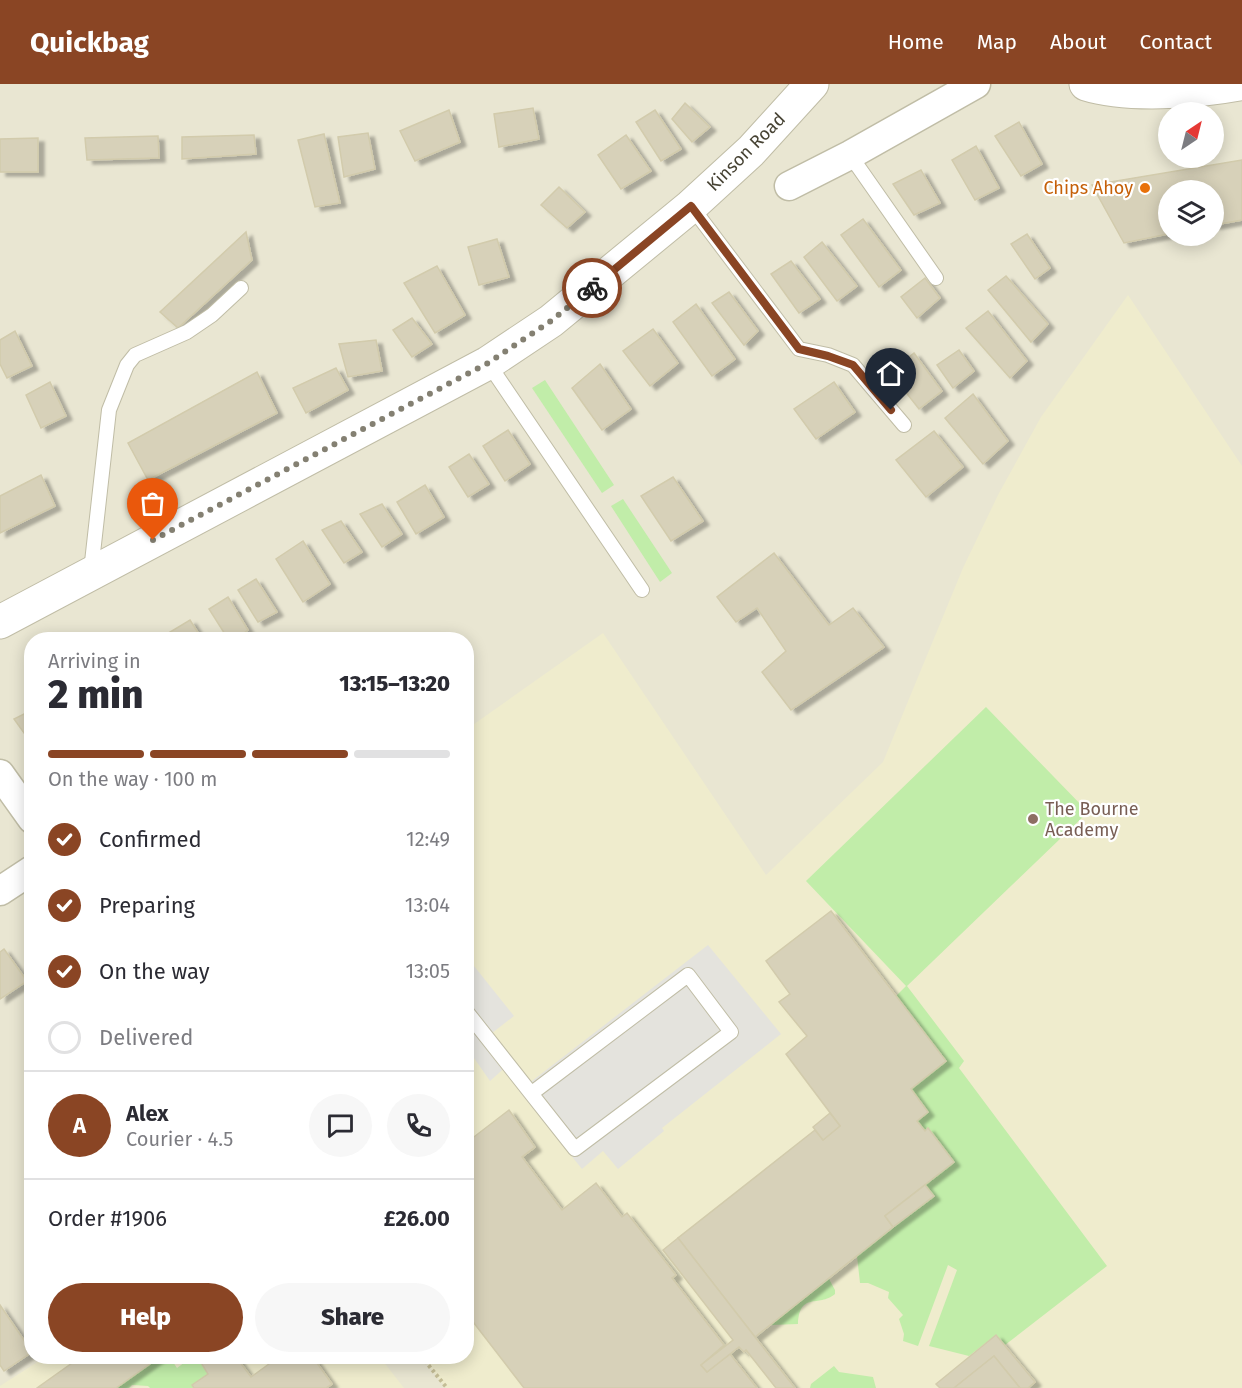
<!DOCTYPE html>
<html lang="en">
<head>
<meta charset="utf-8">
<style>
	:root { --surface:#fff; --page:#f7f7f7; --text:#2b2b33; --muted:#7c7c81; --line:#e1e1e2; --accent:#8a4524 }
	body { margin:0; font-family:"Fira Sans",sans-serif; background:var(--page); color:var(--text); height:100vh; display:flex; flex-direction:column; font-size:22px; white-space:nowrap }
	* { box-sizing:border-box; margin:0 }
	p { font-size:20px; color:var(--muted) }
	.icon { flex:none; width:33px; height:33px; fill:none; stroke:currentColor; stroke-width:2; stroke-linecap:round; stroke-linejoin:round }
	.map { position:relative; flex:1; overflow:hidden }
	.panel { position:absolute; left:24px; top:548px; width:450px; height:732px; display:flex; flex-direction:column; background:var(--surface); border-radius:24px; box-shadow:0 3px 15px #0003 }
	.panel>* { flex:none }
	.needle { width:39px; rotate:35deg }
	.tools { position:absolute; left:1158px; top:18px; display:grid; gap:12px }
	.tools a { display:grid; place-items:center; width:66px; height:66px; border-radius:50%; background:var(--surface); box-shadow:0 3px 15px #0003; font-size:30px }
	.pin { position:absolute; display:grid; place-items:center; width:51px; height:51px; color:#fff; margin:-62px -26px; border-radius:50% 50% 50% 0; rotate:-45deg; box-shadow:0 0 6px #0007 }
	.pin .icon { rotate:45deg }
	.courier { position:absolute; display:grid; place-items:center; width:60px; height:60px; margin:-30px; border:4px solid #8a4524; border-radius:50%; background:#fff; color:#222; box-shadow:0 2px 8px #0007 }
	.summary em { font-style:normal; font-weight:800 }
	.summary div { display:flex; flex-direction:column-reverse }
	.summary { display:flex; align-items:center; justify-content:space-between; height:102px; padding:0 24px }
	h1 { font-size:39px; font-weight:800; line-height:45px }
	.bar { display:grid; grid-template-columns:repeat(4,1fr); gap:9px 6px; align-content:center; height:72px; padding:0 24px }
	.bar i { height:8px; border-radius:4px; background:var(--line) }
	.bar .on { background:var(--accent) }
	.bar p { grid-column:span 4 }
	.line { display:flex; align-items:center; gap:15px; padding:0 24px; border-top:2px solid var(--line) }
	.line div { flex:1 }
	.round { display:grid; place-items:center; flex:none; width:63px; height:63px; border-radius:32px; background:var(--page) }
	ol { padding:0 24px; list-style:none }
	li { display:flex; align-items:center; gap:18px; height:66px }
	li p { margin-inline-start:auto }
	li .icon { padding:6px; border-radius:50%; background:var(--accent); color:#fff; stroke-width:4 }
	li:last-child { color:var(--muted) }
	li i { width:33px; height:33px; border:3px solid var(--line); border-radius:50% }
	.primary-button { display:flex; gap:12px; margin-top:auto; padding:12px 24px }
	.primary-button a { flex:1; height:69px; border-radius:36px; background:var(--accent); color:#fff; font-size:24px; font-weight:800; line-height:69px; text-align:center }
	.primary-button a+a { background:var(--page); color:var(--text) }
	header { display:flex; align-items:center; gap:36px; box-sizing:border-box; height:84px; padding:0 30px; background:var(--accent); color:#fff }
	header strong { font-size:28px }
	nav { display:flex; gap:33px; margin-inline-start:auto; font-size:21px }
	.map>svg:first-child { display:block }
	.residential { fill:#e9e6d2; fill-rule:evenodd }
	.education { fill:#efeccd }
	.green { fill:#c1eda9 }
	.parking { fill:#e4e3dd }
	.building { fill:#d7d1b9; stroke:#d2cbac; stroke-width:1.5; filter:url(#shadow) }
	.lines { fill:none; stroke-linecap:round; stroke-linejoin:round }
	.service-casing { stroke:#c0bda6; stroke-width:16 }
	.minor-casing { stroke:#c0bda6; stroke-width:31 }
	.tertiary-casing { stroke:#c0bda6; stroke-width:35 }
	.path { stroke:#c4bd96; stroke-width:4; stroke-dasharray:3 3; stroke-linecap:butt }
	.service { stroke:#fff; stroke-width:14 }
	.minor { stroke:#fff; stroke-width:28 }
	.tertiary { stroke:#fff; stroke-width:33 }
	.done { stroke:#848072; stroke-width:6; stroke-dasharray:0 10.8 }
	.route { stroke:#8a4524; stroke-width:8 }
	.food-dot { fill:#e8710a; stroke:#fff; stroke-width:2 }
	.education-dot { fill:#8d6e63; stroke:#fff; stroke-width:2 }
	.labels { text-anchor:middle; stroke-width:4.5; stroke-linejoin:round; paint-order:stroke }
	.street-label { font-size:18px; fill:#474334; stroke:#fff }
	.food-label { font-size:18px; fill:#c56008; stroke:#fff; text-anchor:end }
	.education-label { font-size:18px; fill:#785e54; stroke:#fff; text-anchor:start }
</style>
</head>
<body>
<header>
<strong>Quickbag</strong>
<nav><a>Home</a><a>Map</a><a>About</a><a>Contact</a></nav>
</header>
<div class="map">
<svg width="1242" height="1304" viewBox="0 0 1242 1304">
	<defs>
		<filter id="shadow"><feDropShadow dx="6" dy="4" stdDeviation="1.5" flood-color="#0004"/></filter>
	</defs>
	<rect width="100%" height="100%" fill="#f4f2e5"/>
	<path class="residential" d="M0 0H1242V1304H0ZM1168 28H1214V74H1168ZM1168 106H1214V152H1168ZM32 555H466V1272H32Z"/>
	<g class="education">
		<path d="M1128 211 1242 382V1304H446L421 1272H466L467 645 603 549 766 791 883 678 963 484 998 411 1041 333Z"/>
		<path d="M47 1272H379L404 1304H0V1302Z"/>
	</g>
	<g class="green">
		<path d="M545 296 614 401 602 409 532 304Z"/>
		<path d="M623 415 672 489 660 498 611 422Z"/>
		<path d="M986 623 1088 728 907 902 964 977 959 984 1107 1182 1005 1261 996 1251 969 1272 929 1262 957 1186 948 1181 918 1262 903 1257 904 1250 899 1235 903 1231 888 1214 889 1208 868 1199H860L857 1172 934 1112 925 1101 953 1078 917 1037 911 1005 946 977 896 912 906 902 806 797Z"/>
		<path d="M829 1195 835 1206V1210C818 1224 800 1207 798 1240L771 1241Z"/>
		<path d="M161 1272H169L177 1284 193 1272H207L200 1277 208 1290 193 1301 194 1304H150L148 1302 132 1301 129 1304H116Z"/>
		<path d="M834 1282 839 1288 873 1293 876 1304H810L811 1300Z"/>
	</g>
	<g class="parking">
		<path d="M708 861 781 950 662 1044 664 1047 618 1085 603 1067 582 1085 519 1007Z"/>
		<path d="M466 872 514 932 487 953 509 980 490 997 467 964Z"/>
	</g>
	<g class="building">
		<path d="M685 19 710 43 692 58 672 35Z"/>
		<path d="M533 24 539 55 499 63 494 30Z"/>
		<path d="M449 26 460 58 415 77 400 47Z"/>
		<path d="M655 26 681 65 661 77 636 38Z"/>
		<path d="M1019 38 1042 80 1021 92 995 52Z"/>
		<path d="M368 49 375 85 344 93 338 53Z"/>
		<path d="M324 50 340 119 315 123 298 56Z"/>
		<path d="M254 51 256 70 182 75V53Z"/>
		<path d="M626 51 651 87 621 105 598 71Z"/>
		<path d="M158 52 159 74 87 76 85 54Z"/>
		<path d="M38 54V88H0V55Z"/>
		<path d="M976 62 999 104 975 116 952 76Z"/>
		<path d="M1242 76V136L1214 141V106H1168V150L1124 159 1092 101Z"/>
		<path d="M921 86 940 119 914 131 893 100Z"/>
		<path d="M559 103 585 128 567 144 541 121Z"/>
		<path d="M863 135 901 186 879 203 841 151Z"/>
		<path d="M246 148 252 176 178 244 160 228Z"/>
		<path d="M1027 150 1050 184 1035 195 1011 160Z"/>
		<path d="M497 155 509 193 479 201 468 163Z"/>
		<path d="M822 158 857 202 837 217 804 173Z"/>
		<path d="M791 177 820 215 799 229 771 190Z"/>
		<path d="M437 182 465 231 435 249 404 199Z"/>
		<path d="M1006 192 1048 240 1031 258 988 206Z"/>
		<path d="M925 194 940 214 917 234 901 213Z"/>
		<path d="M729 208 758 247 744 261 712 219Z"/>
		<path d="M696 220 735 275 712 292 673 238Z"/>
		<path d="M988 227 1027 277 1010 294 966 244Z"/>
		<path d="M412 234 432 260 412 273 393 246Z"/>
		<path d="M653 245 678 279 650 302 623 267Z"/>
		<path d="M15 247 32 282 7 294 0 280V256Z"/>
		<path d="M376 256 382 287 348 293 339 260Z"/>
		<path d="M959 266 974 287 953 304 937 281Z"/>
		<path d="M914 269 942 307 919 325 890 288Z"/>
		<path d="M600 280 631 325 602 346 572 304Z"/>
		<path d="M336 284 348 306 306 329 293 304Z"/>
		<path d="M257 288 277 329 148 396 128 359Z"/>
		<path d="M50 298 66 332 41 344 26 311Z"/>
		<path d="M834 298 855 328 816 355 794 325Z"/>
		<path d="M973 310 1008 357 983 380 945 334Z"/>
		<path d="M508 346 530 380 505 397 483 362Z"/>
		<path d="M934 347 963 383 926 413 896 376Z"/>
		<path d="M469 370 489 400 468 413 449 383Z"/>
		<path d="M41 391 55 422 0 449V412Z"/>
		<path d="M673 393 703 437 671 457 641 412Z"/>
		<path d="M425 401 444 433 416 450 397 418Z"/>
		<path d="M382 420 402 450 382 463 360 430Z"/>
		<path d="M341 437 362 468 344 479 322 446Z"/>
		<path d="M303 457 330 500 303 518 276 475Z"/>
		<path d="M774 469 829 541 853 524 884 563 791 626 762 588 786 567 757 524 736 538 717 513Z"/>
		<path d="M256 495 277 528 258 538 238 506Z"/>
		<path d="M228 513 248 546 235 555H228L209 525Z"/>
		<path d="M190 536 202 555 160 554Z"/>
		<path d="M32 626V660L14 635Z"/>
		<path d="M831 827 946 977 911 1005 928 1028 917 1037 925 1047 928 1044 954 1078 885 1132 893 1143 755 1253 678 1154 815 1046 823 1056 840 1042 786 970 807 952 779 918 790 910 766 877Z"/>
		<path d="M4 865 27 897 0 915V868Z"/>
		<path d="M509 1026 535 1063 522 1073 562 1126 596 1099 622 1133 627 1129 676 1191 672 1194 724 1261 701 1281 707 1288 730 1270 757 1304H524L467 1230 473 1224 466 1215V1059Z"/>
		<path d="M830 1029 840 1042 823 1056 813 1043Z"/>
		<path d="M925 1101 934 1112 893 1143 885 1132Z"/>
		<path d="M678 1154 755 1253 795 1304H776L746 1266 744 1268 739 1263 707 1288 701 1281 733 1256 663 1166Z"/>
		<path d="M0 1221 32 1268 4 1287 0 1281Z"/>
		<path d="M996 1251 1035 1298 1028 1304H1020L994 1272 954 1304H940L936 1300Z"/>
		<path d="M82 1272H161L116 1304H37Z"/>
		<path d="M207 1272H237L239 1277 251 1293 280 1272H312L332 1300 326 1304H194L192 1301 208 1290 200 1277Z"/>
		<path d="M994 1272 1020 1304H954Z"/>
	</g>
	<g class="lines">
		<defs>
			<g id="service">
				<path d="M850 71 936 194"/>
				<path d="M691 122 799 265 828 271 853 281 904 341"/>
				<path d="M488 279 642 506"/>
				<path d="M91 487 109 326 127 281 135 271 187 248 212 231 241 204"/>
				<path d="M466 927 575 1065 731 948 688 891 532 1009"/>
			</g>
			<g id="minor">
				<path d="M789 102 850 71 976 0"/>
				<path d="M0 690 32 735"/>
				<path d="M0 807 32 786"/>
			</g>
			<g id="tertiary">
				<path d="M1086 0C1127 13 1196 8 1239 0"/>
				<path d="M0 538 488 279 551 237 691 122 751 67 812 0"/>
			</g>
		</defs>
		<use href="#service" class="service-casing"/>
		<use href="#minor" class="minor-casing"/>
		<use href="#tertiary" class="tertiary-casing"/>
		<path class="path" d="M421 1272 447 1304"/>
		<use href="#service" class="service"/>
		<use href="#minor" class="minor"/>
		<use href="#tertiary" class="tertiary"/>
	</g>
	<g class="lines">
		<path class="done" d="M153 456 488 279 551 237 592 204"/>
		<path class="route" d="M592 204 691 122 799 265 828 272 853 281 891 326"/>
	</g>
	<circle class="food-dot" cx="1145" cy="104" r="6"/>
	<circle class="education-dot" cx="1033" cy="735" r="6"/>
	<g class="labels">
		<g class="street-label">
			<text transform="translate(746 68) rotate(-45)" y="6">Kinson Road</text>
		</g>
		<g class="food-label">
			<text x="1133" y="110">Chips Ahoy</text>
		</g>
		<g class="education-label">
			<text x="1045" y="731">The Bourne<tspan x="1045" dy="21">Academy</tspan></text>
		</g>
	</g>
</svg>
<div class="tools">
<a><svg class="needle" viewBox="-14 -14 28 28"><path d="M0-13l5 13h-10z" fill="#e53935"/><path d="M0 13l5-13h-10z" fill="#7c7c81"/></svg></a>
<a><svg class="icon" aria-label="layers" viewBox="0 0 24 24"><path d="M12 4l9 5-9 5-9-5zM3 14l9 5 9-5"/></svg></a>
</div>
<div class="pin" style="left:153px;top:456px;background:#ea580c"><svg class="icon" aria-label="bag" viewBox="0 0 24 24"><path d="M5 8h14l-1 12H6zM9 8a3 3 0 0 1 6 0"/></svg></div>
<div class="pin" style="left:891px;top:326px;background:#1f2937"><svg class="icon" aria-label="home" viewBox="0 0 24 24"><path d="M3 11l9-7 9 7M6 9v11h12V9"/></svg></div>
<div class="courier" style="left:592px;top:204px"><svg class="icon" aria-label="bike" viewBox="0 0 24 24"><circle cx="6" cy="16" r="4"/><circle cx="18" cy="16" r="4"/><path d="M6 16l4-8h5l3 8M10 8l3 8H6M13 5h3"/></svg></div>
<section class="panel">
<div class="summary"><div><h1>2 min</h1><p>Arriving in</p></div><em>13:15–13:20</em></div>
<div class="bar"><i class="on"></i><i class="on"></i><i class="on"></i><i></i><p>On the way · 100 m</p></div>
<ol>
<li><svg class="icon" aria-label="check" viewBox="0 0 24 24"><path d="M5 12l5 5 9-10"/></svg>Confirmed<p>12:49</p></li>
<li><svg class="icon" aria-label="check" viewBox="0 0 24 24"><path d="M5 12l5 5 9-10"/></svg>Preparing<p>13:04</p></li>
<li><svg class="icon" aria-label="check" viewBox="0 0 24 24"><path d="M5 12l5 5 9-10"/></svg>On the way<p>13:05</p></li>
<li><i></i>Delivered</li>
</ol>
<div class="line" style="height:108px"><b class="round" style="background:var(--accent);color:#fff">A</b><div><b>Alex</b><p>Courier · 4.5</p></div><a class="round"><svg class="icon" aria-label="chat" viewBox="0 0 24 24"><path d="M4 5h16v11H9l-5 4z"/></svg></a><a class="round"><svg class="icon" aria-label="phone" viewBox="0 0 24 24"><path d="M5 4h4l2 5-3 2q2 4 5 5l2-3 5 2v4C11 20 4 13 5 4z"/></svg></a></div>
<div class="line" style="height:78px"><div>Order #1906</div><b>£26.00</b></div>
<div class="primary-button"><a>Help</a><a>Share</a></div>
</section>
</div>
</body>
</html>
